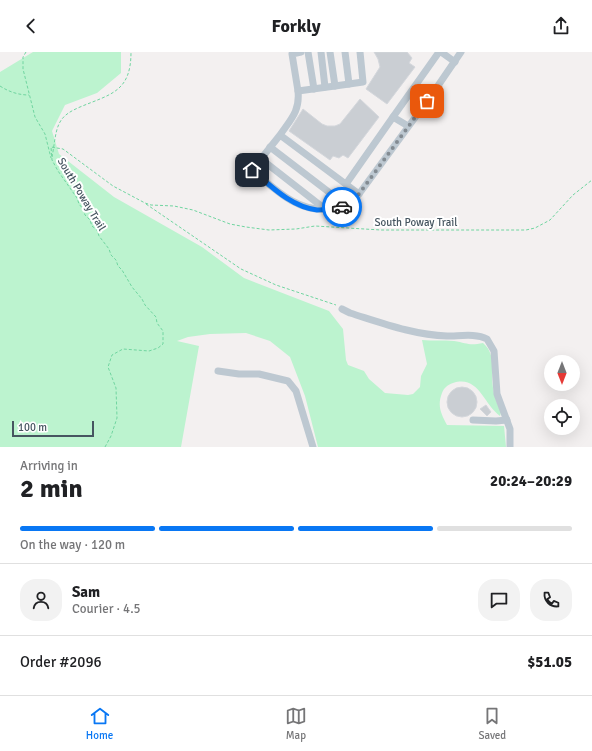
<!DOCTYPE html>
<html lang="en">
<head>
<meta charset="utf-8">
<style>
	:root { --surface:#fff; --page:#f2f2f2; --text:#202124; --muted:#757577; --line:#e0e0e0; --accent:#0977f4 }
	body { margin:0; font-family:Signika,sans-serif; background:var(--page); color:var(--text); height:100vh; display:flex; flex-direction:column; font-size:15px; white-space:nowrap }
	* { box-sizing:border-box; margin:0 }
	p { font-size:13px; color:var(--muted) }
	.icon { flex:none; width:22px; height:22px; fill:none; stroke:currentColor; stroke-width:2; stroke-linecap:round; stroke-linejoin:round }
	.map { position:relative; height:395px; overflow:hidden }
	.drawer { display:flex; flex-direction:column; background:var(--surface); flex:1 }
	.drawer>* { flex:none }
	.needle { width:26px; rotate:180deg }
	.buttons { position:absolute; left:544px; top:303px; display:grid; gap:8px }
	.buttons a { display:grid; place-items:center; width:36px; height:36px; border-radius:50%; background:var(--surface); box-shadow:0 4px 16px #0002; font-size:20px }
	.scale { position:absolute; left:12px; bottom:10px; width:82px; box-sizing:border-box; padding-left:4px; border:2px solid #465560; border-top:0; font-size:11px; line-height:14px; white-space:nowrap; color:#465560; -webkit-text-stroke:3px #fff; paint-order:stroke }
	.pin { position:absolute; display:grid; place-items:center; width:34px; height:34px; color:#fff; margin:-17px; border-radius:8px; box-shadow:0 2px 6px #0006 }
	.courier { position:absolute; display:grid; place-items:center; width:40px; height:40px; margin:-20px; border:3px solid #0977f4; border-radius:50%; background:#fff; color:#222; box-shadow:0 1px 5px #0007 }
	.summary em { font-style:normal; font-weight:800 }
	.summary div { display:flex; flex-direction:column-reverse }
	.summary { display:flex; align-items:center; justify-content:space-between; height:68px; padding:0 20px }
	h1 { font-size:26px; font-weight:800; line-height:30px }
	.bar { display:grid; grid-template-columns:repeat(4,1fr); gap:6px 4px; align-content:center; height:48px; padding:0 20px }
	.bar i { height:5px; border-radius:3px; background:var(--line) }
	.bar .active { background:var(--accent) }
	.bar p { grid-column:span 4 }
	.line { display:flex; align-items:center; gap:10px; padding:0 20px; border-top:1px solid var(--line) }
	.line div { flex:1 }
	.round { display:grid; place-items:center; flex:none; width:42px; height:42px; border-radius:16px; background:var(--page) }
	header { display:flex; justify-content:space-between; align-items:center; height:52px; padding:0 20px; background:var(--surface); font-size:18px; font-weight:800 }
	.menu { display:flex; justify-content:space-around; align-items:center; height:56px; border-top:1px solid var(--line); background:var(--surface); font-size:11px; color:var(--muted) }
	.menu a { display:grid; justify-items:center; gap:2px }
	.menu .active { color:var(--accent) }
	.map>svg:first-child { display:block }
	.green { fill:#bcf3cf }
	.building { fill:#caced3; stroke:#d4d7dc }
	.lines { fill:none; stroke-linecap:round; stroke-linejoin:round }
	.path { stroke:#70d5a0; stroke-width:1; stroke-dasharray:3 2; stroke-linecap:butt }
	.minor { stroke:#bdc8d1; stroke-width:7 }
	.done { stroke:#838b92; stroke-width:4; stroke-dasharray:0 7.2 }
	.route { stroke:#0977f4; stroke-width:5 }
	.labels { text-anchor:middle; stroke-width:4; stroke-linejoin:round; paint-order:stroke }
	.street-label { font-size:11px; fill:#465560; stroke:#fff }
</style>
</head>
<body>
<header><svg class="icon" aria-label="back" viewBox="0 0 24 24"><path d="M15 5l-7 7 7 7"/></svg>Forkly<svg class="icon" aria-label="share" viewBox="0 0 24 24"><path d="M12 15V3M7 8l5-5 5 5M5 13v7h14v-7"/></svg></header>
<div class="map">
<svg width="592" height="395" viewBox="0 0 592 395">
	<rect width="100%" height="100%" fill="#f3f0f0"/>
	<path class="green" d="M33 0H121V21L97 41 65 53 52 79 59 102 114 145 202 195 244 226 329 259 343 277 346 308 348 313 364 319 369 327 385 341 408 343 413 342 420 335 421 324 427 312 422 288C432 289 443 288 454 289 467 291 469 294 483 291 497 303 490 319 493 336 494 344 497 352 501 360L500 364C483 352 479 323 453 331 447 333 444 336 442 341 437 354 441 362 447 373L504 374 506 395H318L305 344 290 305 270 289 246 281 210 282 188 285 177 289 199 294 181 395H0V20Z"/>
	<g class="building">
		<path d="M374 0H407L412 6 409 11 415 15 387 52 366 37 380 15 378 7Z"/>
		<path d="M360 47 379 65 348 106 343 103 339 106 333 104 330 108 289 79 303 57 322 72 327 74H335L340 72Z"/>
		<circle cx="462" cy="350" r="15"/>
		<path d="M486 353 491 360 487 364 480 357Z"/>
	</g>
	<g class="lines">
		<g class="path">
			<path d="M26 0 23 5V17L35 65 45 82 51 106"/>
			<path d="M0 34C9 40 19 43 29 43"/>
			<path d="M52 105C54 96 55 80 59 72 63 63 71 59 80 55 111 42 131 40 131 0"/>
			<path d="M146 152 241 217 276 233 336 253"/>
			<path d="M105 395 111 384 117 366 116 336 108 315 112 303 123 297 149 299 158 296 163 292V279L157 271 156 265 145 253 142 247 132 235 122 218 118 214 116 208 111 203 109 197 99 184 97 178 92 174 90 168 85 163 83 157 79 152 77 146 58 119 52 108 51 95 63 97 113 134 145 151 151 153 174 154 193 158 230 172 246 175 269 178 296 177 315 174 381 178H526L535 176 550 168 573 143 592 128"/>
		</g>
		<g class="minor">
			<path d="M301 0 292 2 298 39 335 34"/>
			<path d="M308 0 314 37"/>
			<path d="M321 0 325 35"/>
			<path d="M330 0 335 34 349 32"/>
			<path d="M345 0 349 32 363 30 360 0"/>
			<path d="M441 0 455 10"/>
			<path d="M408 74 393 65 439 0"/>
			<path d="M280 83 252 118C274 136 296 160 327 157 344 155 347 154 359 142L280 83C291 67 300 59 298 39"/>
			<path d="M270 95 347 154"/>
			<path d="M261 107 325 157"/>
			<path d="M346 132 393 65"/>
			<path d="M359 142 433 41 461 0"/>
			<path d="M342 257 350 261C382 271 414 283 447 284 460 284 476 281 487 287L494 299 497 342 510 377V395"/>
			<path d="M218 319 239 322H259L288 329 296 339 313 395"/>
			<path d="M473 368 496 369 507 368"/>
		</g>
	</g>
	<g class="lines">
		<path class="done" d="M342 155 347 154 359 142 427 49"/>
		<path class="route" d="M252 118C271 134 291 155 317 158 325 158 334 156 342 155"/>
	</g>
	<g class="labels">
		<g class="street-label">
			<text transform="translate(82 142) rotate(59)" y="4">South Poway Trail</text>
			<text x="416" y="174">South Poway Trail</text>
		</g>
	</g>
</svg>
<div class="buttons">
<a><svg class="needle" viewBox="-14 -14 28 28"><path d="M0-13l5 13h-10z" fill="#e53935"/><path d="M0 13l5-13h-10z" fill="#757577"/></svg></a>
<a><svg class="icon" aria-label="locate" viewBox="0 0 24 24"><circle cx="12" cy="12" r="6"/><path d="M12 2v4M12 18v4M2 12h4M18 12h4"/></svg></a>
</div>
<div class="scale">100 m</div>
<div class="pin" style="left:427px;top:49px;background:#ea580c"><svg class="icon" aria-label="bag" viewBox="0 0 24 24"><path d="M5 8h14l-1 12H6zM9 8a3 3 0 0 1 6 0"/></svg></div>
<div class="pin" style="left:252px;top:118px;background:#1f2937"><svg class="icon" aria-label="home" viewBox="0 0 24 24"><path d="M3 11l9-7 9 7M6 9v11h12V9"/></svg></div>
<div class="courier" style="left:342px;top:155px"><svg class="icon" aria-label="car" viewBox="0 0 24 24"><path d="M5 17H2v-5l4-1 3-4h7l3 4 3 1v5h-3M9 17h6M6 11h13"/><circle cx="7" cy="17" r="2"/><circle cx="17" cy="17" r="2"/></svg></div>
</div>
<section class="drawer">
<div class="summary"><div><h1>2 min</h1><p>Arriving in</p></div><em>20:24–20:29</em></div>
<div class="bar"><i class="active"></i><i class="active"></i><i class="active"></i><i></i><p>On the way · 120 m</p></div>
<div class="line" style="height:72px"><a class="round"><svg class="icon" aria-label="person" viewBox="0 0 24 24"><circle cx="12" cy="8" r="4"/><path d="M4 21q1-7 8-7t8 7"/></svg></a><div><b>Sam</b><p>Courier · 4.5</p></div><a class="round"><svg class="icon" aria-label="chat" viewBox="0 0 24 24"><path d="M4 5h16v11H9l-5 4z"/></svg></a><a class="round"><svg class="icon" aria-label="phone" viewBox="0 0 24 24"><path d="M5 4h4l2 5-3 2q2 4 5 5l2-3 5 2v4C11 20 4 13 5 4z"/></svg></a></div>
<div class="line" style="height:52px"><div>Order #2096</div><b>$51.05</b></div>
</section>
<nav class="menu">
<a class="active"><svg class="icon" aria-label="home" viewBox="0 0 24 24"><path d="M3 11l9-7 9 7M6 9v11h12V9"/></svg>Home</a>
<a><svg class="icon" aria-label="map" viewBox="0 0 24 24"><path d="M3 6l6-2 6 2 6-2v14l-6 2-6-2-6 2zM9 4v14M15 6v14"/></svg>Map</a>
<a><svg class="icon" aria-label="saved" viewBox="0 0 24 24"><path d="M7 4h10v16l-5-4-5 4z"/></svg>Saved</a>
</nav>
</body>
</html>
